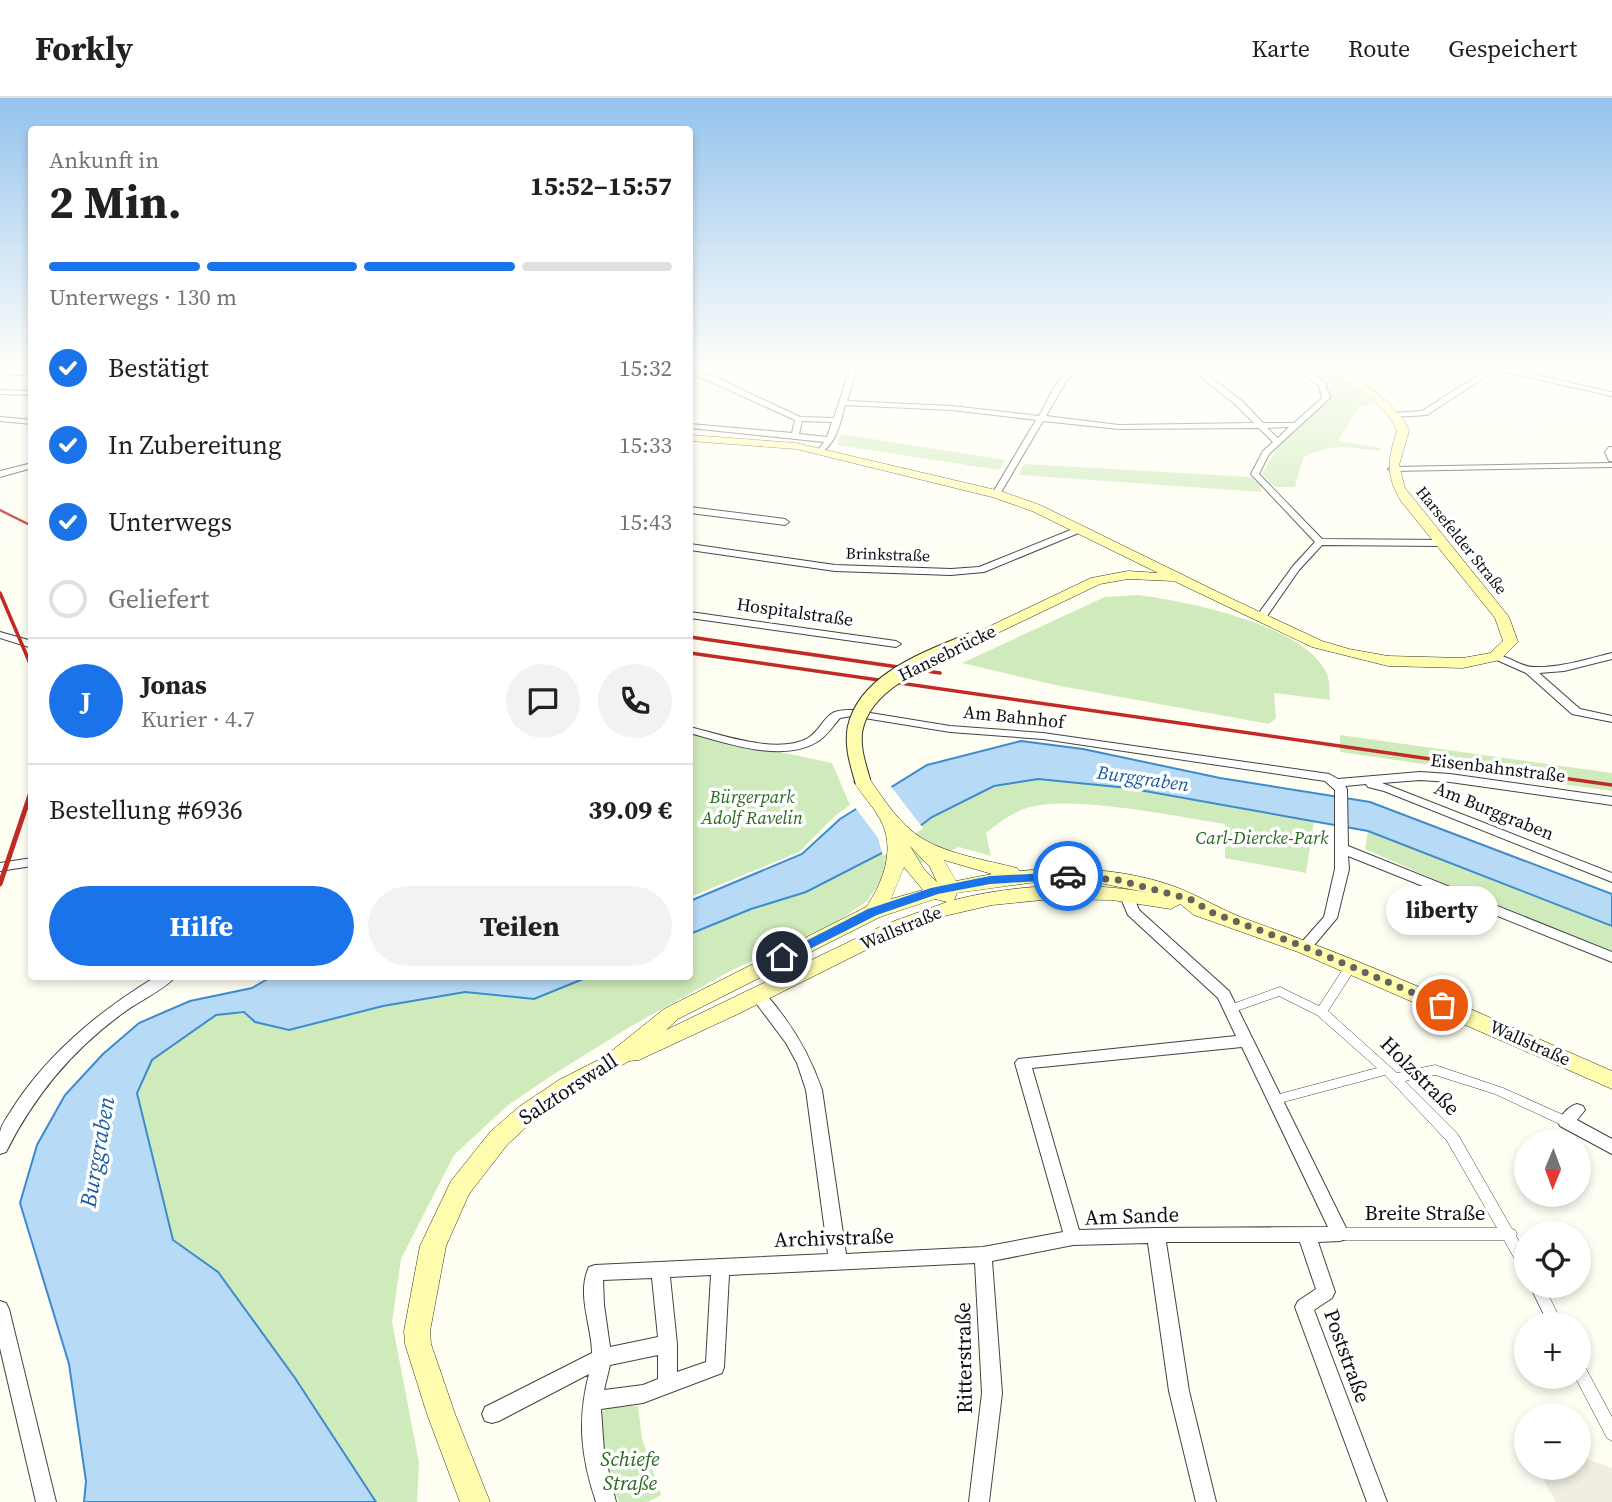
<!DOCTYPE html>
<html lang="de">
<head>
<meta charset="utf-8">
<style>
	:root { --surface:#fff; --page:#f2f2f2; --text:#202124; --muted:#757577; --line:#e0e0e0; --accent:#1a73e8 }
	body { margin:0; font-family:"Source Serif 4",serif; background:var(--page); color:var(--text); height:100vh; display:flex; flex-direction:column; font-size:26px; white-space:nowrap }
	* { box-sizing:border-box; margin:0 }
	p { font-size:23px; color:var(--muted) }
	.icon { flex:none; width:38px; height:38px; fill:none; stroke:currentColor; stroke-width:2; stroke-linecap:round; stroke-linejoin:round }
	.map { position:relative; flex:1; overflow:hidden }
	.panel { position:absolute; left:28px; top:28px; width:665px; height:854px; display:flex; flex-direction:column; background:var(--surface); border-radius:7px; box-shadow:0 4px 10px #0003 }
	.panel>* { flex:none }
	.needle { width:46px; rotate:181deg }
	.fabs { position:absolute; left:1514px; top:1032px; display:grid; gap:14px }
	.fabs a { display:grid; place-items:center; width:77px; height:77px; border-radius:50%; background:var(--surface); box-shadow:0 4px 10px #0003; font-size:35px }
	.pin { position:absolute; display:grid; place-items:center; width:60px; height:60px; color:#fff; margin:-30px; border:4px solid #fff; border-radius:50%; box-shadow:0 2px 7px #0007 }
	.courier { position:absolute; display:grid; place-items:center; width:70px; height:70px; margin:-35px; border:5px solid #1a73e8; border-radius:50%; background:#fff; color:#222; box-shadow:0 2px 9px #0007 }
	.bubble { position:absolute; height:49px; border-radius:24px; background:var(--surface); box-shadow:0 4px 10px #0003; font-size:23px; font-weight:700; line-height:49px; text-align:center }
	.summary em { font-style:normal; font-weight:700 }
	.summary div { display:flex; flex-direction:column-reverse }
	.summary { display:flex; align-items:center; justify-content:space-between; height:119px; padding:0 21px }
	h1 { font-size:46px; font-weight:700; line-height:52px }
	.bar { display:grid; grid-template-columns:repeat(4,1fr); gap:10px 7px; align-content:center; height:84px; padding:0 21px }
	.bar i { height:9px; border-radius:5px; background:var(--line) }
	.bar .active { background:var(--accent) }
	.bar p { grid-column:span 4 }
	.line { display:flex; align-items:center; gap:18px; padding:0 21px; border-top:2px solid var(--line) }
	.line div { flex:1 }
	.round { display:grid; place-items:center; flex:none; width:74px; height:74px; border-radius:37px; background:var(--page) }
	ol { padding:0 21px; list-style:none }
	li { display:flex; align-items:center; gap:21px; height:77px }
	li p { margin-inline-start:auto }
	li .icon { padding:7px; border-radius:50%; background:var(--accent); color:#fff; stroke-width:4 }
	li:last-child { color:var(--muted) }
	li i { width:38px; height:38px; border:4px solid var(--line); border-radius:50% }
	.button { display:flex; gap:14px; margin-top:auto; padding:14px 21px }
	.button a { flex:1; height:80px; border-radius:42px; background:var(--accent); color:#fff; font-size:28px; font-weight:700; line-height:80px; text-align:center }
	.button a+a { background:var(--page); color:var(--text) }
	header { display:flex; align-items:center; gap:42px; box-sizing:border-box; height:98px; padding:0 35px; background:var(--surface); border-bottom:2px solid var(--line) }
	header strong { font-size:33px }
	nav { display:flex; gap:38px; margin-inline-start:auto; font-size:24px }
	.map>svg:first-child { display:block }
	.green { fill:#d0ebbb }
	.plaza { fill:#f0ede1 }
	.water { fill:#b7daf7; stroke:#3d8acf; stroke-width:2 }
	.pier { fill:#fffef3 }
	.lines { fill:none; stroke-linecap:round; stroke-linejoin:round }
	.pedestrian-casing { stroke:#434343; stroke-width:1 }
	.minor-casing { stroke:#434343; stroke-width:2 }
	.secondary-casing { stroke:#323232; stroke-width:1 }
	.pedestrian { fill:#fff; fill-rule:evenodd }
	.minor { fill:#fff; fill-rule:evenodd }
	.secondary { fill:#fffcae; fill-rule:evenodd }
	.rail-far2 { stroke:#c22a26; stroke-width:2.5 }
	.rail-far1 { stroke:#c22a26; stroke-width:3.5 }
	.rail { stroke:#c22a26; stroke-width:5 }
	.secondary-bridge-casing { stroke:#323232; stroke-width:17; stroke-linecap:butt }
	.secondary-bridge { stroke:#fffcae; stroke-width:15 }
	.route { fill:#1a73e8 }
	.done { stroke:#64635f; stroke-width:7; stroke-dasharray:0 12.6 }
	.labels { text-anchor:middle; stroke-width:7; stroke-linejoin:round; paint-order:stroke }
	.far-street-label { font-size:16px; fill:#101010; stroke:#fff }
	.street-label { font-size:18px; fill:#101010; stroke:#fff }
	.park-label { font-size:18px; font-style:italic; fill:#28691f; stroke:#fff }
	.water-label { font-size:19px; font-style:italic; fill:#175ca4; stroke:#fff }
	.near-street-label { font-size:21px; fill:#101010; stroke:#fff }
	.near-park-label { font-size:21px; font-style:italic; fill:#28691f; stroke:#fff }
	.near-water-label { font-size:23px; font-style:italic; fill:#175ca4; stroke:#fff }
</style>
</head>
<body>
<header>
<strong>Forkly</strong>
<nav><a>Karte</a><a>Route</a><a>Gespeichert</a></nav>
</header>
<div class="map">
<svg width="1612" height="1404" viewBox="0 0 1612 1404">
	<rect width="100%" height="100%" fill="#fffef3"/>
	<g class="green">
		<path d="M1300 267H1324L1372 305 1358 310 1338 343 1380 350 1379 353C1351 350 1328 344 1303 360L1295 389H1275L1262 376 1280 346 1328 300 1323 285Z"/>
		<path d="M841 336 1005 362 999 372 837 347Z"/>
		<path d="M1024 366 1252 379 1263 389H1259L1262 394 1019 377Z"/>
		<path d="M1138 497C1186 503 1306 527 1327 576 1330 583 1329 595 1330 602L1274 595 1276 620 1269 626 1055 587 962 565 1105 499Z"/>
		<path d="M690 635 832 665 850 707 835 718 799 754 690 799Z"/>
		<path d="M1340 637 1612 675V693L1340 654Z"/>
		<path d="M1038 681 1128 690 1314 723 1306 775 1225 760V726C1176 719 1072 696 1027 710 1011 715 999 725 986 735L991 758 959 749 882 781 867 803 835 825 730 873 628 930 554 976 507 1008 454 1057 401 1161 392 1224 419 1365 417 1404H376L295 1280 218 1174 173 1142 137 995 152 962 216 917 383 908 465 894 534 901 588 879 690 878V837L751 811 806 794 888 752 932 719 995 688Z"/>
		<path d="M1368 733 1612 828V855L1546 830 1365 751Z"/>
		<path d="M638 1308 642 1341 661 1397 648 1404H619C606 1373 601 1348 601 1315L608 1309Z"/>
	</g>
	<path class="plaza" d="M1579 1358 1612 1370V1404H1556L1537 1370H1578Z"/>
	<g class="water">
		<path d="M1021 643 1083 651 1220 680 1370 704 1612 796V828L1368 733 1128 690 1038 681 994 688 932 719 888 752 806 794 751 811 690 836V803L802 756 840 721 927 667Z"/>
		<path d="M271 879H588L534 901 465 894 383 908 289 932 255 924 244 914 216 917 152 962 137 995 173 1142 218 1174 295 1280 376 1404H84L86 1383 69 1266 20 1105 37 1047 65 997 103 956 139 925 190 903 252 890Z"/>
	</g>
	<path class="pier" d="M889 686 923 730 883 758 878 740 854 708Z"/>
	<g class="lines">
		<defs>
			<g id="pedestrian">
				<path d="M1351 864 1355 865 1357 868 1328 913 1397 975 1435 967 1503 990 1570 1020 1572 1024 1570 1028 1566 1029 1495 996 1435 977 1405 983 1457 1035 1512 1131 1515 1132 1517 1136 1516 1138 1526 1155V1174L1521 1172 1504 1142H1340L1335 1140 1333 1136 1335 1132 1340 1130H1497L1447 1043 1385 977 1276 1006 1272 1004 1270 1001 1272 998 1377 970 1317 917 1279 898 1231 915 1227 914 1225 911 1227 908 1280 889 1319 908 1347 865Z"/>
				<path d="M1530 1188H1544L1563 1227H1549Z"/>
				<path d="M1578 1263 1583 1265 1612 1319V1343L1607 1340 1575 1279H1578Z"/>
			</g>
			<g id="minor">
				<path d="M851 267H858L847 303 952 308 1039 318C1049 300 1062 267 1085 267L1067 282 1046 318 1119 327 1254 325 1236 307 1188 269 1149 271 1104 269 1101 267H1194L1242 303 1263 325H1294L1322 300 1319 288 1293 267H1301L1325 285 1330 300 1269 356 1259 376 1322 441 1443 442 1448 445 1443 448 1322 447 1299 472 1265 521 1261 522 1256 519 1293 468 1315 444 1251 376 1263 353 1273 344 1259 330 1119 331 1043 323 1000 396 996 399 992 396 1036 322 952 312 845 307C840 326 837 344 821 355L817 353 824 344 690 330V326L792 335 795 322 709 283 690 276V272L715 279 800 319 834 320ZM802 323 832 324 827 339 799 336ZM1289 329 1278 340 1267 330Z"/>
				<path d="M1481 267H1502L1501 269 1612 294V298L1496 272 1427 317 1394 319 1390 317 1394 315 1422 313 1489 270Z"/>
				<path d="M0 272 32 273V277L0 276Z"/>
				<path d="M0 292 32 293V297L0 296Z"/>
				<path d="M0 319 32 322V326L0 323Z"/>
				<path d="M1609 349H1612V363H1609L1605 354Z"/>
				<path d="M32 365V370L0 379V373Z"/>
				<path d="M1612 365V369L1392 373 1388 371 1392 369Z"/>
				<path d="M690 409 785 421 789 424 785 427 690 415Z"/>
				<path d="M1078 429 1083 432 1081 434 984 474 951 477 835 473 690 452V446L835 467 951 471 979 469Z"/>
				<path d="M690 514 896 543 901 546 896 549 690 520Z"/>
				<path d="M0 534 32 543V550L0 540Z"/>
				<path d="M1612 555V561L1564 573 1539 575 1580 611 1612 618V624L1572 616 1526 575 1490 559 1491 557C1506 555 1519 569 1534 569 1560 570 1587 561 1612 555Z"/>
				<path d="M852 612 950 628 1043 635 1329 676 1338 681 1420 674 1450 676 1612 699V707L1450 684 1420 682 1382 685 1612 775V784L1384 693 1368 689 1366 686 1345 688 1347 691 1348 748 1612 854V864L1348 758 1349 771 1337 820 1310 852H1300L1298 849 1300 846 1324 819 1335 771V692L1325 683 1043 641 950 634 852 618 840 620C833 628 827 638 817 644 783 665 725 645 690 635V629C722 637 778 657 808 640 818 634 822 623 831 616 836 612 846 612 852 612Z"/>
				<path d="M32 760V768L0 773V765Z"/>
				<path d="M1127 794 1132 795 1139 812 1229 893 1349 1136 1346 1141 1340 1143 1318 1144 1335 1194 1332 1200 1314 1212 1387 1404H1367L1295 1209 1298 1203 1316 1191 1300 1144H1166L1189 1293 1216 1404H1196L1169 1293 1148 1145 1073 1147 992 1163 1002 1295 989 1404H969L982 1295 975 1165 729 1177 724 1269 722 1275 643 1305 601 1311 604 1354 616 1404H596C581 1359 577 1322 589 1276L499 1323 492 1325 485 1323 482 1316 485 1309 592 1255C592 1228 576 1196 589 1169L595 1167 828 1156 806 992 797 965 786 945 753 901 751 897 753 893H763C790 923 809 954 822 992L846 1156 983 1149 1063 1134 1015 965 1018 961 1236 938 1218 900 1128 817 1120 798ZM1242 949 1328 1129 1156 1130 1079 1132 1032 970ZM711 1177 706 1264 677 1274V1246L670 1179ZM652 1180 658 1239 610 1249 604 1207 603 1182ZM658 1257V1281L643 1287 604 1292 610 1267Z"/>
				<path d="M157 878H176C166 891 137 904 123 915 72 952 34 998 6 1054L0 1056C0 1049 0 1040 0 1034 2 1024 11 1014 16 1005 52 952 102 911 157 878Z"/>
				<path d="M1577 1006 1583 1008 1585 1012 1577 1022 1612 1041V1056L1560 1028 1558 1024C1562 1016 1569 1008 1577 1006Z"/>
				<path d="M0 1203 6 1205 9 1211 56 1404H36L0 1250Z"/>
			</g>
			<g id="secondary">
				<path d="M1326 267H1337L1365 286 1387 303 1405 324 1409 333 1399 367 1405 390 1509 519 1518 544 1500 562 1463 570 1388 568 1312 549 1174 483 1128 481 1100 486 977 545H967L965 542 967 539 1091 480 1128 473 1158 475 1032 413 992 399 796 351 690 343V337L796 345 1000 393 1040 407 1228 499 1322 543 1349 551 1388 558 1463 560 1490 555 1503 543 1495 520 1401 403C1385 377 1388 360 1397 333 1384 301 1349 290 1326 267Z"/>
				<path d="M863 679 869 680C884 702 900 727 923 741 951 757 986 762 1017 770L1019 773C1073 768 1130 771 1181 791 1203 800 1222 812 1243 820 1369 864 1490 920 1612 973V991L1298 854 1194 817 1180 806 1171 811 1112 802 1052 801 992 807 940 819 900 835 738 916 639 962 629 963 536 1020 507 1047 469 1096 446 1148 430 1233 431 1246 455 1316 490 1404H460L427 1316 405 1246 404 1233 420 1148 451 1083 491 1033 520 1008 559 982 604 959 664 911 866 809C884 783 896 750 880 721 873 708 862 697 854 684ZM910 748 930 769 937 784 924 771ZM944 762 992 776 956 783ZM904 769 923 792 891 801ZM1044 783H1089L1150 795C1086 783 1017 786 954 802L957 795ZM935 801 947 804 886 826 666 932 678 921 880 819Z"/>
			</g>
		</defs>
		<use href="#pedestrian" class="pedestrian-casing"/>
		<use href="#minor" class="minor-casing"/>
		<use href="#secondary" class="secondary-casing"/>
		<use href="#pedestrian" class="pedestrian"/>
		<use href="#minor" class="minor"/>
		<use href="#secondary" class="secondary"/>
		<path class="rail-far2" d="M0 412 32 428"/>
		<g class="rail-far1">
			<path d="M0 495 32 570"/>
			<path d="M690 539 940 575"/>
			<path d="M690 555 1612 687"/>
		</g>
		<path class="rail" d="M0 786 32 691"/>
		<defs>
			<path id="secondary-bridge" d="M863 684C858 666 852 650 855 631 865 581 932 559 972 542"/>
		</defs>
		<use href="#secondary-bridge" class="secondary-bridge-casing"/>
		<use href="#secondary-bridge" class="secondary-bridge"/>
	</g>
	<linearGradient id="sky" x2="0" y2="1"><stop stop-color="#94c3ee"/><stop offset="0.58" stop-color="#fffffa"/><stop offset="1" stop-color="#fffffa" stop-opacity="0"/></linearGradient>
	<rect width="1612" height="463" fill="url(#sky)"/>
	<path class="route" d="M1068 774 1072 775V781L990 786 938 796 877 817 786 863 782 864 775 859 868 811 931 790 990 778Z"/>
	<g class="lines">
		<path class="done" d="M1068 778 1118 782 1190 801 1213 815 1305 849 1442 907"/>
	</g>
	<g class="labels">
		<g class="far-street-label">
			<text transform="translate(1462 442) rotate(51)" y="6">Harsefelder Straße</text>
			<text transform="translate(888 456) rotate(2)" y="6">Brinkstraße</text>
		</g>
		<g class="street-label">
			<text transform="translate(795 514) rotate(8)" y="6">Hospitalstraße</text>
			<text transform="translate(947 555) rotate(-26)" y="6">Hansebrücke</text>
			<text transform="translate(1014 619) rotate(6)" y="6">Am Bahnhof</text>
			<text transform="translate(1498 670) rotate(7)" y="6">Eisenbahnstraße</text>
			<text transform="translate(1494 713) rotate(22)" y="6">Am Burggraben</text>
			<text transform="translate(901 830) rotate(-23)" y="6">Wallstraße</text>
			<text transform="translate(1530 945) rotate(24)" y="6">Wallstraße</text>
		</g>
		<g class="park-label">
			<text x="752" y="705">Bürgerpark<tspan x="752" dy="21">Adolf Ravelin</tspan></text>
			<text x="1262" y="746">Carl-Diercke-Park</text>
		</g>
		<g class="water-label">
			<text transform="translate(1143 680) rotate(8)" y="7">Burggraben</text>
		</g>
		<g class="near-street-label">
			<text transform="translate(1420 978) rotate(45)" y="7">Holzstraße</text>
			<text transform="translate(568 991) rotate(-33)" y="7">Salztorswall</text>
			<text x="1425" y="1122">Breite Straße</text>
			<text transform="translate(1132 1118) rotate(-2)" y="7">Am Sande</text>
			<text transform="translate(834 1140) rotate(-2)" y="7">Archivstraße</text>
			<text transform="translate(1347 1258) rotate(70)" y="7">Poststraße</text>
			<text transform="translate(964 1260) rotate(-91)" y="7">Ritterstraße</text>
		</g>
		<g class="near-park-label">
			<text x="630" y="1368">Schiefe<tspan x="630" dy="24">Straße</tspan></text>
		</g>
		<g class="near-water-label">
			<text transform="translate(97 1054) rotate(-80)" y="8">Burggraben</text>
		</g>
	</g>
</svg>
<div class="fabs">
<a><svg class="needle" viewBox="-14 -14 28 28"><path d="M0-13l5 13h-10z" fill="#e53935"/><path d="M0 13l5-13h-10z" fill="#757577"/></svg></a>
<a><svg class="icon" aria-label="locate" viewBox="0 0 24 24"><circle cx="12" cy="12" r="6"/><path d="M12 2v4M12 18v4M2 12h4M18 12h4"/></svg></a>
<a>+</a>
<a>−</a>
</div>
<div class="pin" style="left:1442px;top:907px;background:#ea580c"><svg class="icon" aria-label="bag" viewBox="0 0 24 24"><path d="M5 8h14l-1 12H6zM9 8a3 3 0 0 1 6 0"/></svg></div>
<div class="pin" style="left:782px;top:859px;background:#1f2937"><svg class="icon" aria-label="home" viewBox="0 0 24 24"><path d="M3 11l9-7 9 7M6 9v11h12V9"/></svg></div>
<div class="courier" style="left:1068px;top:778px"><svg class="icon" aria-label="car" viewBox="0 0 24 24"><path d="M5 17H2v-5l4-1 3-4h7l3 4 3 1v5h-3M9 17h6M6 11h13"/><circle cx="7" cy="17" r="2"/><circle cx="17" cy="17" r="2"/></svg></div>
<div class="bubble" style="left:1386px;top:788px;width:112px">liberty</div>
<section class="panel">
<div class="summary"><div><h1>2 Min.</h1><p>Ankunft in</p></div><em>15:52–15:57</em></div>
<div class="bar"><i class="active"></i><i class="active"></i><i class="active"></i><i></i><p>Unterwegs · 130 m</p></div>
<ol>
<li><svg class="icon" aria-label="check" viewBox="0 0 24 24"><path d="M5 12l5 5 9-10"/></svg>Bestätigt<p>15:32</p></li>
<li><svg class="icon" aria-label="check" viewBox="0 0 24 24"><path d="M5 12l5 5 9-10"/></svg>In Zubereitung<p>15:33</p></li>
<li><svg class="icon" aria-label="check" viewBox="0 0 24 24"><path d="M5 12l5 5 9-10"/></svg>Unterwegs<p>15:43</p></li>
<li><i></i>Geliefert</li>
</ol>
<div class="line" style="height:126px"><b class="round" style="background:var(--accent);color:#fff">J</b><div><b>Jonas</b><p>Kurier · 4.7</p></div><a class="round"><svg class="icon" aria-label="chat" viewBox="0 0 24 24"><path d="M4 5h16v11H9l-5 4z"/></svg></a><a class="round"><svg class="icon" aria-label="phone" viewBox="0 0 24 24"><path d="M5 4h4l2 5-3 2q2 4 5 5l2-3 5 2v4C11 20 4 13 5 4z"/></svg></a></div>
<div class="line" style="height:91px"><div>Bestellung #6936</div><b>39.09 €</b></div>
<div class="button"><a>Hilfe</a><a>Teilen</a></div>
</section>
</div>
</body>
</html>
